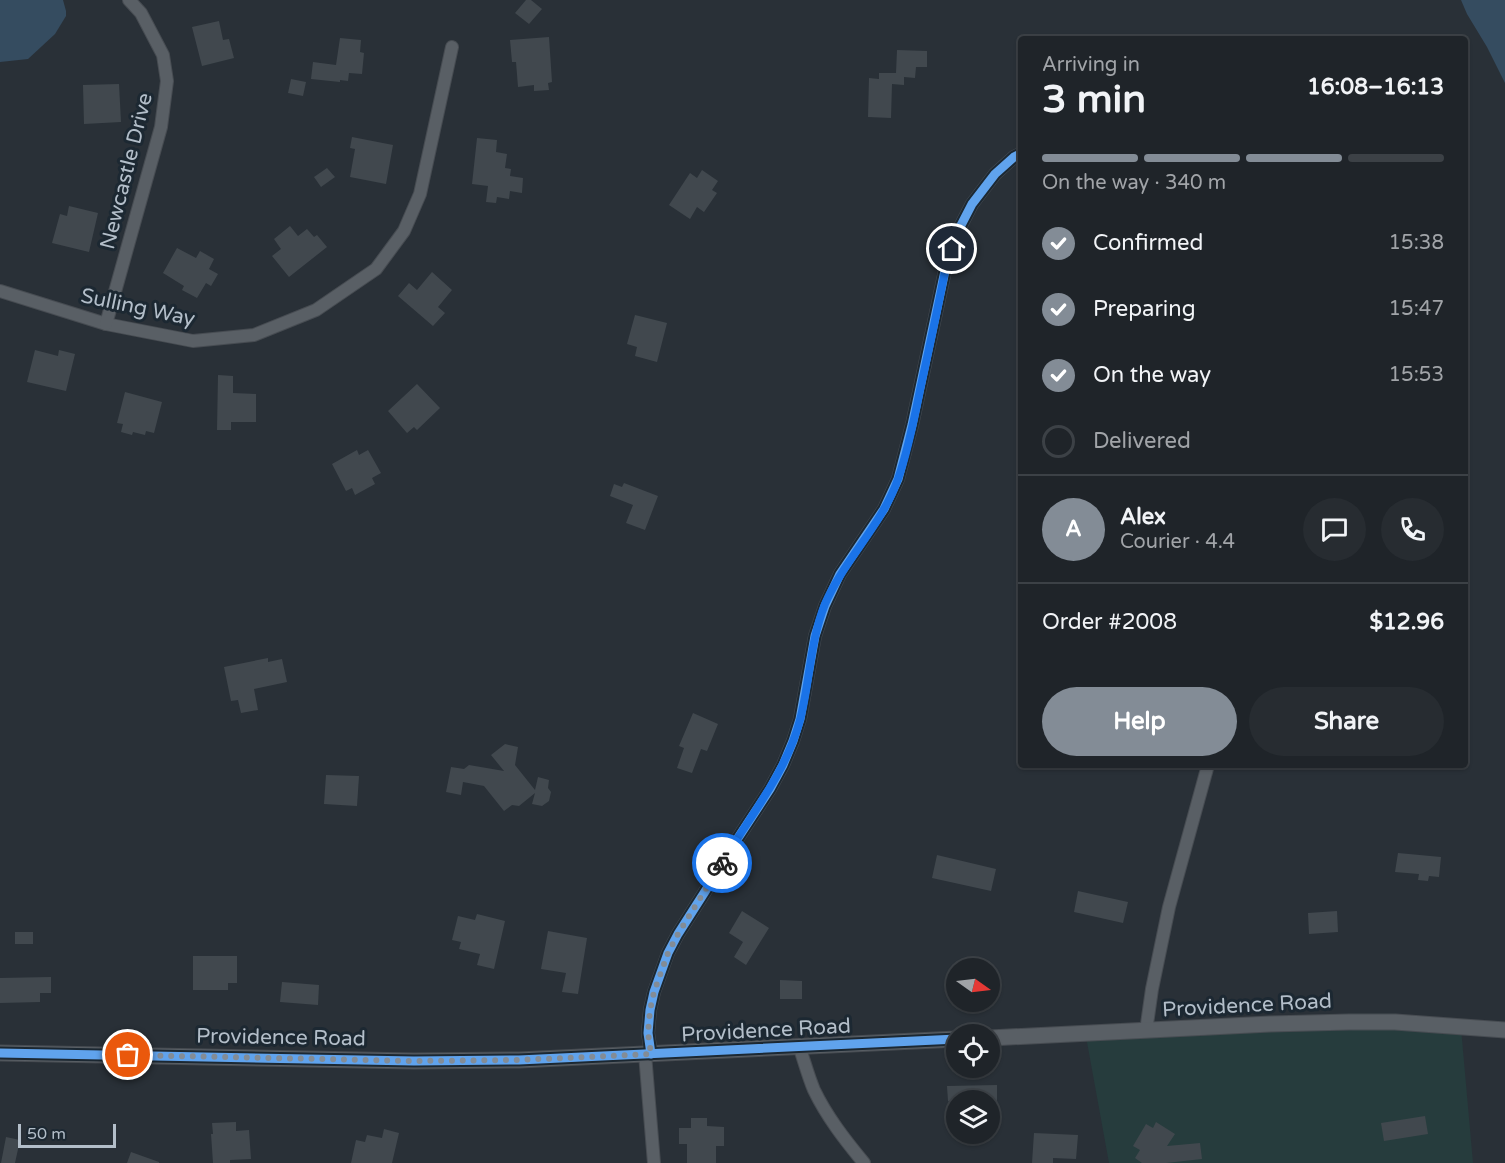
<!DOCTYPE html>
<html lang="en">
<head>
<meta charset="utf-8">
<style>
	:root { --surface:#1f2429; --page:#272c31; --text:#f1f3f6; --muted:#a1a4a8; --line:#3c4146; --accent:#838c96 }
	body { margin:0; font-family:"Varela Round",sans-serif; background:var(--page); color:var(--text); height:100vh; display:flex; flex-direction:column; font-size:22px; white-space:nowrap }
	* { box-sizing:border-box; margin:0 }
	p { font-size:20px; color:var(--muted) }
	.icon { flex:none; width:33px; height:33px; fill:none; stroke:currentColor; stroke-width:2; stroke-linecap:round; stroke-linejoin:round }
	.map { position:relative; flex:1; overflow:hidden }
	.sheet { position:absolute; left:1018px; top:36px; width:450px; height:732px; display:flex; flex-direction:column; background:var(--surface); border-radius:6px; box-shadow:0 2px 4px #0004,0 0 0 2px var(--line) }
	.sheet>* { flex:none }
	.needle { width:39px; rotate:104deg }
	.fabs { position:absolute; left:946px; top:958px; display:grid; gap:12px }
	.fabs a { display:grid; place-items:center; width:54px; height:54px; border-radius:50%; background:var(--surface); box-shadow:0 2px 4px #0004,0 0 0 2px var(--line); font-size:30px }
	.scale { position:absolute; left:18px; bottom:15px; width:98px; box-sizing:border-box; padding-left:6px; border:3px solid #b3bec9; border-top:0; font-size:16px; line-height:21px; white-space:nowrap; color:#b3bec9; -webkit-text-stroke:4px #1c2832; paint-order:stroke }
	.pin { position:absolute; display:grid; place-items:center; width:51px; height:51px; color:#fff; margin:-26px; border:3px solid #fff; border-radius:50%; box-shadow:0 2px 6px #0007 }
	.courier { position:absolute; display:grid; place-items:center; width:60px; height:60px; margin:-30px; border:4px solid #1a73e8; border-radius:50%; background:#fff; color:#222; box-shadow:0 2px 8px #0007 }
	.overview em { font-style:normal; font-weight:800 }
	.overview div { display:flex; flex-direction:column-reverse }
	.overview { display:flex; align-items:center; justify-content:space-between; height:102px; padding:0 24px }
	h1 { font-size:39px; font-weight:800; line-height:45px }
	.bar { display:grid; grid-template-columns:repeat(4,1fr); gap:9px 6px; align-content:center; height:72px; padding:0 24px }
	.bar i { height:8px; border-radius:4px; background:var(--line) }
	.bar .current { background:var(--accent) }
	.bar p { grid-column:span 4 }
	.line { display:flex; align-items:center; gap:15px; padding:0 24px; border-top:2px solid var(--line) }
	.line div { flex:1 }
	.round { display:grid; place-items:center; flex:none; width:63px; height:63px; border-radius:32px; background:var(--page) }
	ol { padding:0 24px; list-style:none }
	li { display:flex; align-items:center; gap:18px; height:66px }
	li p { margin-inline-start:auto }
	li .icon { padding:6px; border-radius:50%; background:var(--accent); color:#fff; stroke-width:4 }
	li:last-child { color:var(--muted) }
	li i { width:33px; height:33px; border:3px solid var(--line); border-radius:50% }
	.action { display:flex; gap:12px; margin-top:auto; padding:12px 24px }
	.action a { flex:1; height:69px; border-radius:36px; background:var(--accent); color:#fff; font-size:24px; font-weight:800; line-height:69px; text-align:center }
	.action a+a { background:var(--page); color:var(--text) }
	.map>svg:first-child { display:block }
	.green { fill:#263c3d }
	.water { fill:#354c60 }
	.building { fill:#41484e }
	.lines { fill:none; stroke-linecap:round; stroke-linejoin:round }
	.minor-casing { stroke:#474c52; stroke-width:14 }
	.tertiary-casing { stroke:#474c52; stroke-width:17 }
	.minor { stroke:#595f65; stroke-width:12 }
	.tertiary { stroke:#595f65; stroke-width:15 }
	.cycleway-casing { stroke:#1c2832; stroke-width:13 }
	.cycleway { stroke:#60a3ed; stroke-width:9 }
	.done { stroke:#838c96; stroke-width:6; stroke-dasharray:0 10.8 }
	.route { stroke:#1a73e8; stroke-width:8 }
	.labels { text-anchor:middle; stroke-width:6; stroke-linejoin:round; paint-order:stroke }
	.street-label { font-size:21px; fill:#b3bec9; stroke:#1c2832 }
</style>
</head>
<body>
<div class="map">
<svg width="1505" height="1163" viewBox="0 0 1505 1163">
	<rect width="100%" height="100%" fill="#293037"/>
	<path class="green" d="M1461 1028 1473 1163H1109L1085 1031 1235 1032Z"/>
	<g class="water">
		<path d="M0 0H63L66 11V16L55 34 28 59 0 62Z"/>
		<path d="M1461 0H1505V83L1487 47 1467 14Z"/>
	</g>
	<g class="building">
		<path d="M526 0H531L542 9 529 24 515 13Z"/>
		<path d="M219 21 223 40 229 39 234 58 202 66 192 27Z"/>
		<path d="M549 37 552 82 548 83 549 90 534 91V85L518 87 516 62H512L510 40Z"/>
		<path d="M340 38 361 40 360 52 364 53 362 74 349 73 348 81 340 80V82L311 79 313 62 336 65Z"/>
		<path d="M897 50 927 51V67H916L915 78 904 77V85L892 84 891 118 868 117 869 78 879 79V73H896Z"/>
		<path d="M291 79 306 82 303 96 288 93Z"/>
		<path d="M119 84 121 122 84 124 83 85Z"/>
		<path d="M352 137 393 145 386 184 350 177 355 149 350 148Z"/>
		<path d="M477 138 497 140 496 152 507 154 505 168 511 169 510 176 523 178 522 193 510 191 509 199 497 197 496 203 486 202 488 186 472 184Z"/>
		<path d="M327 168 335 177 321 187 314 177Z"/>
		<path d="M702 170 718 181 712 190 717 193 704 212 697 207 690 219 669 205 690 173 697 178Z"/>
		<path d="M69 206 98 213 89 252 52 243 60 214 67 216Z"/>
		<path d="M290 226 298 236 307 229 314 237 317 235 327 247 289 277 272 256 281 249 274 239Z"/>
		<path d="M177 248 196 258 200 251 214 259 209 269 218 274 211 286 206 283 197 298 182 290 184 286 163 273Z"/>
		<path d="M432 272 452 290 438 307 445 313 433 326 398 296 409 283 417 290Z"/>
		<path d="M635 315 667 323 657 362 635 356 637 347 627 344Z"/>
		<path d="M35 350 58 356 59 350 75 354 66 391 27 382Z"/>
		<path d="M218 375 233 376V393L256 394V422H231V430H217Z"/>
		<path d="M417 384 440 408 417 430 414 427 407 433 388 411Z"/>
		<path d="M125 392 162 402 154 433 146 431 145 435 133 432 132 435 121 432 123 424 117 423Z"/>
		<path d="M357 450 359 455 368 450 381 473 372 478 375 484 355 495 352 488 346 491 332 464Z"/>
		<path d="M624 483 658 496 645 530 626 523 633 505 610 496 614 484 622 487Z"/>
		<path d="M268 658V662L282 659 287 682 254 689 258 710 241 713 238 700 231 701 224 667Z"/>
		<path d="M693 713 718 724 707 751 701 749 692 773 677 768 684 748 679 746Z"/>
		<path d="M505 744 518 747 515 765 535 790 538 777 549 780 548 788 551 792 549 801 542 806 532 804 535 793 519 806 512 805 504 811 484 786 463 782 461 795 446 792 451 767 464 769 469 765 504 771 491 755Z"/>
		<path d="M326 775 359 776 357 806 324 804Z"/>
		<path d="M1398 853 1441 857 1439 877 1429 876 1428 881 1418 880 1419 874 1395 872Z"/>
		<path d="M937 855 996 869 991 891 932 878Z"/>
		<path d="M1078 891 1128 902 1123 923 1074 912Z"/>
		<path d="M742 911 769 928 746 965 734 957 743 942 729 933Z"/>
		<path d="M1337 911 1338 932 1309 934 1308 913Z"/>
		<path d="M477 914 505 921 494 969 477 965 480 954 459 949 461 942 452 940 458 916 475 920Z"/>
		<path d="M548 931 587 938 578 994 562 992 566 973 541 969Z"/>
		<rect x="15" y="932" width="18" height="12"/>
		<path d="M193 956H237V983H228V990H193Z"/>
		<path d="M51 977V993H40V1002L0 1003V978Z"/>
		<path d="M780 980 802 981V999H780Z"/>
		<path d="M282 982 319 985 318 1005 280 1002Z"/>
		<path d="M997 1085V1101H948L947 1086Z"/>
		<path d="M1425 1116 1428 1134 1384 1141 1381 1123Z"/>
		<path d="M691 1118H707V1126L724 1127V1146H716V1163H687V1144H679V1128H691Z"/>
		<path d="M236 1122V1131L249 1130 251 1159 230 1160V1163H213L211 1134H213L212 1123Z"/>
		<path d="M1156 1122 1175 1134 1167 1146 1200 1143 1202 1159 1166 1163H1142L1135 1158 1140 1150 1133 1146 1146 1124 1153 1128Z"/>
		<path d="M384 1129 399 1133 392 1163H351L356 1140 365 1142 367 1135 382 1138Z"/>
		<path d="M1034 1133 1078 1135 1076 1159 1053 1158V1163H1032Z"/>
		<path d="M6 1137 20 1140 15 1163H1Z"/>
		<path d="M131 1152 159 1162V1163H127Z"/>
	</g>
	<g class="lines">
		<defs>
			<g id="minor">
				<path d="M0 291 106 324 193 341 254 335 316 310 376 269 404 231 420 194 452 47"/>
				<path d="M106 324 161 127 167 81 163 55 141 13 129 0"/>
				<path d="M1146 1031 1152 989 1169 907 1208 765"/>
				<path d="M799 1046C804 1060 808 1076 814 1090 827 1117 845 1140 864 1163"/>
				<path d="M645 1054 654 1163"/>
				<path d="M651 1054 648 1033 650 1010 654 992 668 953 678 934 706 890 736 841 770 789 783 765 793 741 800 719 815 636 825 606 840 574 884 509 898 479 912 425 946 266 957 233 972 204 995 174 1014 157 1022 153"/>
			</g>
			<g id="tertiary">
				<path d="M990 1038 1270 1024 1349 1022H1395L1505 1030"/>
				<path d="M0 1053 414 1061 519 1060 957 1039"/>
			</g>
		</defs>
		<use href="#minor" class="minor-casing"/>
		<use href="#tertiary" class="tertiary-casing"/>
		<use href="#minor" class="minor"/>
		<use href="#tertiary" class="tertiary"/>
		<defs>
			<g id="cycleway">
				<path d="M0 1053 414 1061 519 1060 957 1039"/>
				<path d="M651 1054 648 1033 650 1010 654 992 668 953 678 934 706 890 736 841 770 789 783 765 793 741 800 719 815 636 825 606 840 574 884 509 898 479 912 425 946 266 957 233 972 204 995 174 1014 157 1022 153"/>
			</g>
		</defs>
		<use href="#cycleway" class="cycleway-casing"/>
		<use href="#cycleway" class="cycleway"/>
	</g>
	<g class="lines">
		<path class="done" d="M128 1055 414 1061 519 1060 651 1054 648 1033 650 1010 654 992 668 953 678 934 722 863"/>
		<path class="route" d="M722 863C750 816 786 773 800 720 810 682 810 641 825 604 844 560 882 525 898 479 908 451 914 420 920 390 929 349 938 308 946 266L952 249"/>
	</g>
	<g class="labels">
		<g class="street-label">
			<text transform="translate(126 171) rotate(-76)" y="7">Newcastle Drive</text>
			<text transform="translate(138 307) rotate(12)" y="7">Sulling Way</text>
			<text transform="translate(1247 1005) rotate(-3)" y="7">Providence Road</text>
			<text transform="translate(766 1030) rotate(-3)" y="7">Providence Road</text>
			<text transform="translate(281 1037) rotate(1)" y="7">Providence Road</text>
		</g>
	</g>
</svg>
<div class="fabs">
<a><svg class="needle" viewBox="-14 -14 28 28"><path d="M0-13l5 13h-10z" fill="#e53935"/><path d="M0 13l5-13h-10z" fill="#a1a4a8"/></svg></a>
<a><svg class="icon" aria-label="locate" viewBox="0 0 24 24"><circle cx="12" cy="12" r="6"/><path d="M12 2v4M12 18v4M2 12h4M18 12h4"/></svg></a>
<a><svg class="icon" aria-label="layers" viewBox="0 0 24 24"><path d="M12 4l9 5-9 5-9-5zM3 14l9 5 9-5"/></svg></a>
</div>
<div class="scale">50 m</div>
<div class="pin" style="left:128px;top:1055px;background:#ea580c"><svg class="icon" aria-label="bag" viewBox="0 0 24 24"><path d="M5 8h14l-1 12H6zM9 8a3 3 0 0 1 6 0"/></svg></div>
<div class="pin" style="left:952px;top:249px;background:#1f2937"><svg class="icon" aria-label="home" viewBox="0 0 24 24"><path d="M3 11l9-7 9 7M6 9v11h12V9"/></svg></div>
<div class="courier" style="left:722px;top:863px"><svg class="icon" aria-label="bike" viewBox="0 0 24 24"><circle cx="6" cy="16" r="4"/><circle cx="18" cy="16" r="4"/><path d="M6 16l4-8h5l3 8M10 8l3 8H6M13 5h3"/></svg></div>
<section class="sheet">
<div class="overview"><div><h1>3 min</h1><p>Arriving in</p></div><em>16:08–16:13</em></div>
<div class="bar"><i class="current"></i><i class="current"></i><i class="current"></i><i></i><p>On the way · 340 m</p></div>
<ol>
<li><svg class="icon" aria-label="check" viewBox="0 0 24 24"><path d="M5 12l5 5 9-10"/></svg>Confirmed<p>15:38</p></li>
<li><svg class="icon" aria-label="check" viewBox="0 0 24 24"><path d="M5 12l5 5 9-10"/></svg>Preparing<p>15:47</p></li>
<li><svg class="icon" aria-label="check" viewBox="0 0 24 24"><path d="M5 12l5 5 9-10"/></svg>On the way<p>15:53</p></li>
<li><i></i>Delivered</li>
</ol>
<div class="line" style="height:108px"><b class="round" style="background:var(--accent);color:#fff">A</b><div><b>Alex</b><p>Courier · 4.4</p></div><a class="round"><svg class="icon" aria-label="chat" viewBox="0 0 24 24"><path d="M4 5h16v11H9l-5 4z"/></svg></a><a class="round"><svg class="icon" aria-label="phone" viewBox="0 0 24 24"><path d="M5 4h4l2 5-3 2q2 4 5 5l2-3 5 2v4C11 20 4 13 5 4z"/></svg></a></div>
<div class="line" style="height:78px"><div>Order #2008</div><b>$12.96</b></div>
<div class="action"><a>Help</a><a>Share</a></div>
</section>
</div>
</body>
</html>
